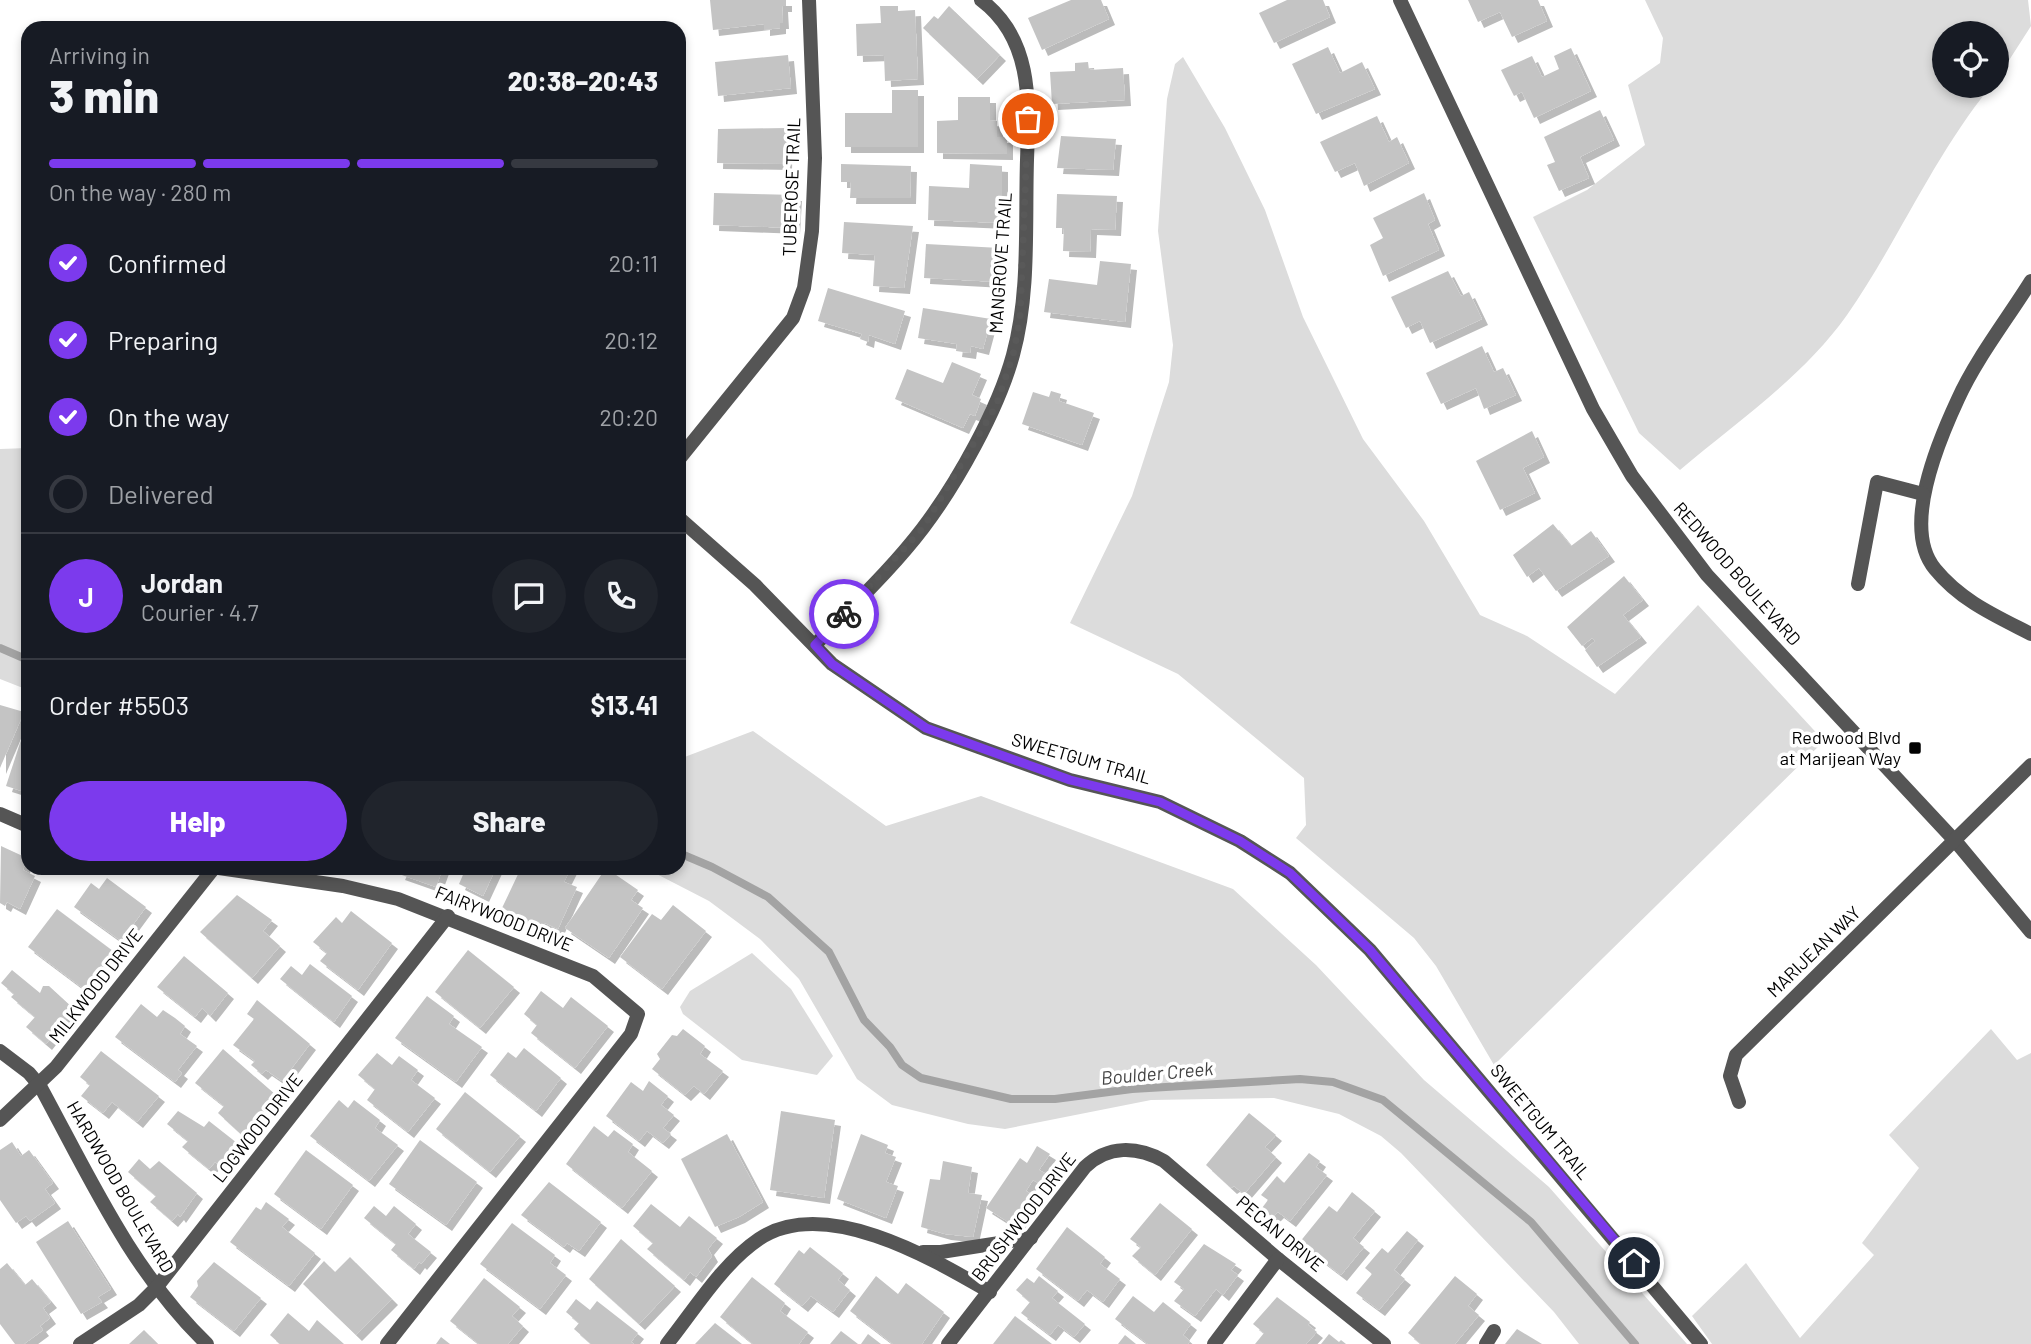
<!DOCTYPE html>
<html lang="en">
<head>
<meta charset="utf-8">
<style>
	:root { --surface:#171b24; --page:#20242c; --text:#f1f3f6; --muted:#9ea1a6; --line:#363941; --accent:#7c3aed }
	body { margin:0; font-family:Barlow,sans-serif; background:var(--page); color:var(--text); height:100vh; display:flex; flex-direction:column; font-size:26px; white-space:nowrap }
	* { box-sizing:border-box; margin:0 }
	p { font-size:23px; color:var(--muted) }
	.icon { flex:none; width:38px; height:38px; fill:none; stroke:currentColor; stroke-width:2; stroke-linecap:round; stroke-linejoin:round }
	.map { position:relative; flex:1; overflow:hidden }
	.side { position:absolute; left:21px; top:21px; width:665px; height:854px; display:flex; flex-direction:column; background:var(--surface); border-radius:21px; box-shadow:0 4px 10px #0003 }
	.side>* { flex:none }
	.controls { position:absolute; left:1932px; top:21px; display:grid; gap:14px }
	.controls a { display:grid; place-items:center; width:77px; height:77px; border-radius:50%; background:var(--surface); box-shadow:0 4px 10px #0003; font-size:35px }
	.pin { position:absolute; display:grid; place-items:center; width:60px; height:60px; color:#fff; margin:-30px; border:4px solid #fff; border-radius:50%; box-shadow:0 2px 7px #0007 }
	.courier { position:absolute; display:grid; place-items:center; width:70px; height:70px; margin:-35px; border:5px solid #7c3aed; border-radius:50%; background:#fff; color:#222; box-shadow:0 2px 9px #0007 }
	.summary em { font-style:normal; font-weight:800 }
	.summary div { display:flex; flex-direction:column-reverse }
	.summary { display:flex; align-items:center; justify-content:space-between; height:119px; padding:0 28px }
	h1 { font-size:46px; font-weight:800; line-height:52px }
	.bar { display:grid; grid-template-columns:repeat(4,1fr); gap:10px 7px; align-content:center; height:84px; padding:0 28px }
	.bar i { height:9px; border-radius:5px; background:var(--line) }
	.bar .selected { background:var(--accent) }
	.bar p { grid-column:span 4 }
	.line { display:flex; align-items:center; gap:18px; padding:0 28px; border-top:2px solid var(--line) }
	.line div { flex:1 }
	.round { display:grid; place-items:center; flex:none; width:74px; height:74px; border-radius:37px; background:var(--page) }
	ol { padding:0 28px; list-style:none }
	li { display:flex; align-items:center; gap:21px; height:77px }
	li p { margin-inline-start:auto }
	li .icon { padding:7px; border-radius:50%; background:var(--accent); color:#fff; stroke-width:4 }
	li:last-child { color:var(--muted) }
	li i { width:38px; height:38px; border:4px solid var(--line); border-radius:50% }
	.action { display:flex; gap:14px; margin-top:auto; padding:14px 28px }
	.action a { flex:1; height:80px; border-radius:42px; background:var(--accent); color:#fff; font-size:28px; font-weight:800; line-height:80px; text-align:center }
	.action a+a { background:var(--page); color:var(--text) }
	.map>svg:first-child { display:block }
	.green { fill:#dcdcdc }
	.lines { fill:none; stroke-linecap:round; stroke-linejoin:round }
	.stream { stroke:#a3a3a3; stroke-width:8 }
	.building { fill:#c4c4c4; filter:url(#shadow) }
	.street { stroke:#555; stroke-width:14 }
	.done { stroke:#595959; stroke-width:7; stroke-dasharray:0 12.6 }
	.route { stroke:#7c3aed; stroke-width:9 }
	.poi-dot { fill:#000; stroke:#fff; stroke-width:2.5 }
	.labels { text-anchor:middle; stroke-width:7; stroke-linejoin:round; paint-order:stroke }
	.street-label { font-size:18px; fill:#000; stroke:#fff }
	.poi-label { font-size:18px; fill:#000; stroke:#fff; text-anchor:end }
	.water-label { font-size:19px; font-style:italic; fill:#444; stroke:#fff }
</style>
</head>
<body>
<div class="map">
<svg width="2031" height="1344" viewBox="0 0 2031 1344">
	<defs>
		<filter id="shadow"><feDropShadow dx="6" dy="6" stdDeviation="0" flood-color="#0004"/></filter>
	</defs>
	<rect width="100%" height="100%" fill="#fff"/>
	<g class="green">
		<path d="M1645 0H2028L2031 26 1997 79V33H1944V86H1991C1933 157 1899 240 1847 315 1803 377 1737 422 1680 470L1639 433 1533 217 1587 190 1645 145 1628 85 1660 63 1663 38Z"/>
		<path d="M1183 57 1225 128 1265 210 1303 317 1363 439 1424 521 1480 615 1527 636 1615 694 1698 605 1824 741 1494 1065 1436 966 1414 938 1296 838 1306 825 1304 778 1178 674 1070 623 1132 496 1169 382 1173 345 1158 231 1167 99 1175 64Z"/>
		<path d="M28 448V690L0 679V449Z"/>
		<path d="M753 731 886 826 981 796 1233 889 1316 965 1424 1080 1549 1187 1687 1344H1579L1554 1312 1401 1153 1381 1136 1339 1114 1274 1098 1151 1100 1005 1129 968 1124 892 1105 857 1079 799 979 760 939 709 901 645 868H679V755L682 758Z"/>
		<path d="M752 953 791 989 833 1056 817 1075 742 1060 683 1014 680 1007 690 991Z"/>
		<path d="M1991 1029 2017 1060 2031 1053V1344H1712L1692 1316 1746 1263 1800 1338 1874 1255 1862 1243 1919 1168 1889 1135Z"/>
	</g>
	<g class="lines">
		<g class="stream">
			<path d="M0 648 28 660"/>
			<path d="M679 853 712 867 768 897 829 952 864 1020 890 1047 902 1065 921 1078 1011 1099H1055L1132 1089 1300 1079 1333 1082 1383 1100 1531 1222 1635 1344"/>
		</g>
	</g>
	<g class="building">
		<path d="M710 0H786V6H782L783 23H780V28L764 30V24L713 30Z"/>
		<path d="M1071 0H1101L1109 19 1042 50 1028 18Z"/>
		<path d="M1287 0H1323L1330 17 1274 43 1259 13Z"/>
		<path d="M1468 0H1538L1547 21 1512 37 1500 12 1478 22Z"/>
		<path d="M880 6H898V11L915 10 918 79 885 81 884 55 857 56 856 24 881 23Z"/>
		<path d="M949 6 1000 55 977 79 923 28 934 16 938 19Z"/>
		<path d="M1328 47 1340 73 1362 62 1375 89 1316 114 1292 64Z"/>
		<path d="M1571 48 1591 91 1534 118 1522 92 1514 96 1501 70 1532 56 1542 77 1559 69 1554 56Z"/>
		<path d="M788 55 791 88 718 96 715 62Z"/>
		<path d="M1088 62 1089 70 1123 68 1125 100 1052 104 1050 72 1075 71V63Z"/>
		<path d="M892 90H918V147H845V113H892Z"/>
		<path d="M958 97H990V120L997 121V137H1007V154L937 153V121L958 120Z"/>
		<path d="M1600 110 1614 140 1580 157 1589 178 1559 191 1547 165 1555 162 1544 137Z"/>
		<path d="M1377 116 1389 142 1397 137 1409 163 1364 186 1355 163 1335 172 1320 142Z"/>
		<path d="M787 128 786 164 717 163 718 129Z"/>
		<path d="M1061 136 1116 139 1113 170 1057 168Z"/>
		<path d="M841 164 911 166 910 198H850L851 182H841Z"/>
		<path d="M970 164 1002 166V223L928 220 929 186 969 188Z"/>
		<path d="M714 193 796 195 794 228 713 225Z"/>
		<path d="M1424 193 1435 220 1428 224 1439 250 1383 276 1370 245 1383 238 1373 218Z"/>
		<path d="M1057 194 1117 196 1115 230 1091 229 1090 252 1063 251 1064 228H1056Z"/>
		<path d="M844 222 913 226 904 288 873 286 875 255 842 253Z"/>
		<path d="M926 244 1000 248 998 282 924 278Z"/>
		<path d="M1100 261 1131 264 1125 322 1044 312 1049 279 1097 285Z"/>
		<path d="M1448 271 1461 296 1469 292 1482 319 1430 343 1420 321 1406 328 1391 297Z"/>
		<path d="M828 288 905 311 895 344 869 335 868 342 860 339 862 334 818 321Z"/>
		<path d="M923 308 991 319 983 349 971 346 970 353 956 351 957 344 918 338Z"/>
		<path d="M1482 346 1494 372 1503 368 1516 395 1484 409 1476 388 1441 404 1426 373Z"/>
		<path d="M952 362 981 374 972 395 981 399 975 416 970 414 963 428 895 399 907 369 943 383Z"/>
		<path d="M1051 391 1061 394 1059 401 1094 413 1082 445 1022 424 1033 392 1049 397Z"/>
		<path d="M1532 431 1544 457 1523 468 1535 493 1500 510 1476 461Z"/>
		<path d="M1553 524 1571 546 1591 531 1609 556 1556 591 1539 568 1527 577 1513 555Z"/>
		<path d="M1624 576 1643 600 1623 615 1641 637 1597 667 1585 650 1595 641 1592 638 1582 646 1567 627Z"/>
		<path d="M0 705 24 712 0 768Z"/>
		<path d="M21 740 28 743V793L6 786Z"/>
		<path d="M1 846 27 858 23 870 35 876 20 909 7 902 5 906 0 903Z"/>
		<path d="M402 868H443L436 887 399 874Z"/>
		<path d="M466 868H496L483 896 459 884Z"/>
		<path d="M521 868H571L564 882 577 887 558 929 545 923 542 928 502 908Z"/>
		<path d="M606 868 638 890 631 900 643 908 609 958 565 928Z"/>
		<path d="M107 878 146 907 121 941 74 907 91 883 99 889Z"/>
		<path d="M237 895 272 920 263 931 280 946 252 978 200 932Z"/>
		<path d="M673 905 706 931 662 989 620 957 652 914 661 920Z"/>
		<path d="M57 909 113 951 84 989 28 947Z"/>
		<path d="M351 911 392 943 358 990 320 961 327 953 313 942 336 917 342 923Z"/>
		<path d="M468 950 514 987 480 1028 435 992Z"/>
		<path d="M184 956 228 993 210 1016 202 1008 195 1017 157 987Z"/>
		<path d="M310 964 352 996 334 1022 280 979 291 966 302 975Z"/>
		<path d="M12 970 40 993 43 986H49L74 1009 46 1044 26 1027 35 1017 11 997 14 994 1 983Z"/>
		<path d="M541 991 563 1008 571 997 608 1026 575 1068 531 1033 537 1025 524 1014Z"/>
		<path d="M427 996 454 1016 449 1024 482 1047 456 1082 395 1038Z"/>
		<path d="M257 1000 310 1044 282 1081 266 1070 262 1074 251 1065 255 1061 233 1045 254 1019 247 1014Z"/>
		<path d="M141 1004 157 1017 163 1010 175 1018 185 1026 180 1034 197 1046 178 1070 182 1073 175 1082 115 1037Z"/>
		<path d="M683 1029 705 1046 700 1054 723 1071 704 1094 694 1086 685 1095 652 1069 660 1059 657 1054 672 1035 677 1036Z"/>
		<path d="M524 1048 561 1078 536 1111 490 1075 508 1052 516 1058Z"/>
		<path d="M223 1049 276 1095 242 1135 218 1113 224 1106 195 1083Z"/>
		<path d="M101 1051 159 1096 137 1122 112 1102 103 1113 81 1096 90 1085 80 1077Z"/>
		<path d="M377 1053 392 1065 399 1056 418 1070 411 1080 435 1098 408 1132 367 1100 375 1089 358 1075Z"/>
		<path d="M649 1081 668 1096 661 1105 674 1115 663 1128 671 1134 663 1143 647 1131 639 1141 606 1116 631 1082 643 1091Z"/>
		<path d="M465 1092 520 1136 490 1172 436 1129Z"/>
		<path d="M339 1100 348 1108 354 1100 380 1120 375 1128 398 1145 369 1181 310 1136Z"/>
		<path d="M178 1111 204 1127 209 1121 237 1143 220 1167 215 1162 209 1169 182 1147 188 1141 167 1124Z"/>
		<path d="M781 1111 835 1120 824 1198 770 1190Z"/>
		<path d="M1249 1113 1276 1135 1265 1147 1276 1157 1244 1194 1234 1186 1231 1188 1206 1165Z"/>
		<path d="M594 1126 608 1137 614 1130 633 1144 628 1152 652 1171 622 1208 566 1164Z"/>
		<path d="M727 1134 763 1202 739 1217 715 1227 681 1159Z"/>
		<path d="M861 1134 888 1145 885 1153 896 1157 886 1182 898 1186 886 1218 837 1199Z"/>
		<path d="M420 1140 477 1182 446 1225 389 1184Z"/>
		<path d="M12 1142 21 1156 29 1150 53 1183 45 1189 55 1203 30 1221 26 1216 16 1223 0 1200V1150Z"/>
		<path d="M1037 1146 1050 1154 1039 1170 1048 1175 1042 1185 1033 1180 1026 1191 1036 1197 1016 1227 986 1208 1020 1158 1027 1163Z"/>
		<path d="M306 1150 353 1185 321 1229 274 1194Z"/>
		<path d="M1309 1153 1320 1161 1316 1167 1327 1175 1290 1221 1278 1212 1273 1217 1262 1208 1268 1200 1261 1195 1277 1176 1284 1183Z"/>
		<path d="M139 1159 150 1169 159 1161 197 1193 180 1217 178 1214 172 1221 150 1202 156 1196 128 1172Z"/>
		<path d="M943 1161 972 1167 968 1193 982 1195 973 1237 945 1234 921 1227 930 1179 940 1180Z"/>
		<path d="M549 1182 601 1222 579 1251 567 1243 564 1247 521 1215Z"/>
		<path d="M1352 1192 1375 1211 1353 1238 1364 1247 1341 1275 1299 1243 1329 1206 1337 1212Z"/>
		<path d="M266 1202 289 1219 282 1227 315 1253 289 1286 230 1242 256 1207 261 1210Z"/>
		<path d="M1160 1203 1192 1229 1155 1275 1132 1256 1141 1247 1130 1239Z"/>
		<path d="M651 1204 680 1227 689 1216 717 1238 708 1249 712 1256 696 1277 690 1272 684 1280 647 1249 653 1243 633 1226Z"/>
		<path d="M374 1206 386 1216 394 1206 416 1224 408 1234 431 1252 421 1264 419 1262 414 1269 391 1250 396 1244 364 1218Z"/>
		<path d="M68 1221 111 1289 98 1297 102 1302 81 1314 36 1242Z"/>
		<path d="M512 1223 555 1255 550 1263 566 1275 540 1309 480 1264Z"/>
		<path d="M1067 1227 1105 1257 1100 1264 1120 1279 1103 1302 1087 1290 1078 1301 1036 1269Z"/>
		<path d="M1407 1231 1418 1240 1394 1270 1405 1279 1379 1310 1356 1293 1372 1274 1365 1268 1382 1248 1388 1253Z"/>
		<path d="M621 1239 675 1286 639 1324 589 1279Z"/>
		<path d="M1204 1244 1236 1264 1231 1270 1238 1275 1223 1295 1216 1289 1195 1316 1174 1301 1184 1289 1174 1282Z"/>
		<path d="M810 1247 843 1273 838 1280 850 1290 833 1312 811 1296 802 1306 774 1284 799 1250 804 1254Z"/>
		<path d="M350 1257 392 1299 356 1335 303 1284 324 1261 335 1272Z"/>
		<path d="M214 1262 261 1298 234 1331 190 1297 198 1286 197 1281Z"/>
		<path d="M7 1263 25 1285 32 1279 51 1302 43 1308 50 1318 40 1326 43 1330 24 1344H15L0 1324V1269Z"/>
		<path d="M876 1276 898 1294 906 1283 944 1312 922 1344H893L850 1311Z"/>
		<path d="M1039 1276 1058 1291 1052 1298 1085 1324 1074 1337 1058 1325 1050 1335 1021 1313 1030 1302 1016 1290 1027 1278 1034 1283Z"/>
		<path d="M1455 1276 1477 1294 1468 1306 1479 1315 1455 1344H1421L1408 1333Z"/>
		<path d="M752 1277 785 1303 780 1311 808 1332 799 1344H753L720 1317Z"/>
		<path d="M484 1278 520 1307 512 1316 523 1326 508 1344H479L450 1321Z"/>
		<path d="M1133 1296 1154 1312 1163 1302 1191 1324 1183 1335 1190 1341 1188 1344H1148L1115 1319Z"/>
		<path d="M1277 1297 1310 1322 1308 1325 1317 1332 1306 1344H1255L1264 1333 1253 1324Z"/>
		<path d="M576 1299 590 1310 597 1301 638 1333 631 1342 634 1344H591L574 1329 579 1323 566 1312Z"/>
		<path d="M288 1313 309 1331 317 1320 344 1344H280L270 1335Z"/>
		<path d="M1015 1316 1052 1344H993Z"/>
		<path d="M715 1323 742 1344H695Z"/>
		<path d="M1517 1329 1542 1344H1505Z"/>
		<path d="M144 1330 158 1344H129Z"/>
		<path d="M841 1331 858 1344H830Z"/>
		<path d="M868 1334 881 1344H861Z"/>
		<path d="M1329 1334 1339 1342 1341 1340 1346 1344H1321Z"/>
		<path d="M1125 1335 1136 1344H1118Z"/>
		<path d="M441 1337 450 1344H436Z"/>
	</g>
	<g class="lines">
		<g class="street">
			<path d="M1400 0 1593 409 1632 476 1707 575 1957 843 2031 932"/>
			<path d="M2031 281C2008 318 1976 359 1958 399 1938 442 1901 528 1935 569 1961 601 1996 616 2031 634"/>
			<path d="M679 459 793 318 804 288 812 231 815 158 809 0"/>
			<path d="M679 518 755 585 832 664 926 728 1070 780 1160 802 1240 841 1290 873 1370 950 1701 1344"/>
			<path d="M1858 584 1877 482 1923 494"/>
			<path d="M815 645C851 607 891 570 923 528 957 483 998 410 1013 355 1030 293 1025 224 1027 160 1029 102 1033 39 981 0"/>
			<path d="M0 814 28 826"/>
			<path d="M219 868 343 886 398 899 593 976 638 1014 631 1034 387 1344"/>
			<path d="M0 1051 29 1073 40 1086C89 1176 132 1272 207 1344"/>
			<path d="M1739 1102 1730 1076 1736 1055 2031 765"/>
			<path d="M0 1120 56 1067 214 868"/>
			<path d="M923 1252H941L1031 1238"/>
			<path d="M80 1344 139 1305 156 1288 448 916"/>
			<path d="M667 1344C695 1309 722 1264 759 1239 825 1195 933 1259 990 1292"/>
			<path d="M948 1344 1085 1167C1108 1145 1137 1146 1164 1161L1278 1259 1384 1344"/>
			<path d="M1214 1344 1278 1259"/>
			<path d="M1486 1344 1494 1331"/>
		</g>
	</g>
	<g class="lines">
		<path class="done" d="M844 614 923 528 996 406 1013 355 1020 319 1028 119"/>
		<path class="route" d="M844 614 815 645 832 664 926 728 1070 780 1160 802 1240 841 1290 873 1370 950 1634 1263"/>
	</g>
	<rect class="poi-dot" x="1908" y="741" width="14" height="14" rx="3.5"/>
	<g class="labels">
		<g class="street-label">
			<text transform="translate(792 187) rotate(-88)" y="6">TUBEROSE TRAIL</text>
			<text transform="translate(1001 263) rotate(-86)" y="6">MANGROVE TRAIL</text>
			<text transform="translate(1737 574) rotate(49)" y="6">REDWOOD BOULEVARD</text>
			<text transform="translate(1081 759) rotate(16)" y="6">SWEETGUM TRAIL</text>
			<text transform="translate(504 919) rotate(22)" y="6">FAIRYWOOD DRIVE</text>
			<text transform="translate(1814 952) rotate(-44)" y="6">MARIJEAN WAY</text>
			<text transform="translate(96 986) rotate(-52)" y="6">MILKWOOD DRIVE</text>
			<text transform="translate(1540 1122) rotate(50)" y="6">SWEETGUM TRAIL</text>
			<text transform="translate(258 1128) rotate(-52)" y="6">LOGWOOD DRIVE</text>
			<text transform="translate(120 1187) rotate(60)" y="6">HARDWOOD BOULEVARD</text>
			<text transform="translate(1024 1217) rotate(-52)" y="6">BRUSHWOOD DRIVE</text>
			<text transform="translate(1280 1234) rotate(40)" y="6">PECAN DRIVE</text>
		</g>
		<g class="poi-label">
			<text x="1901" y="744">Redwood Blvd<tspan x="1901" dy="21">at Marijean Way</tspan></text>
		</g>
		<g class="water-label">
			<text transform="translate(1157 1073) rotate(-5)" y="7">Boulder Creek</text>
		</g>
	</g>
</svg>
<div class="controls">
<a><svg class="icon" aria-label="locate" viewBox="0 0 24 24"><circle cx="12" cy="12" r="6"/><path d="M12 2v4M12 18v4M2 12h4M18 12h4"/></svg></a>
</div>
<div class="pin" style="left:1028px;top:119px;background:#ea580c"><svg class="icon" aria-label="bag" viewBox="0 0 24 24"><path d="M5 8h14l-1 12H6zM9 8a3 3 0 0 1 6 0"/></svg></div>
<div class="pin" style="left:1634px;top:1263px;background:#1f2937"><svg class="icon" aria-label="home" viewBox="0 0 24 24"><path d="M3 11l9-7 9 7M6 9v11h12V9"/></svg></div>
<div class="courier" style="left:844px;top:614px"><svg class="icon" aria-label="bike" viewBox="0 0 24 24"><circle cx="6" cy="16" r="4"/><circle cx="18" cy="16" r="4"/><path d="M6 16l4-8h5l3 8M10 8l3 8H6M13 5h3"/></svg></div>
<section class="side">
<div class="summary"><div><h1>3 min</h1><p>Arriving in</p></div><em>20:38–20:43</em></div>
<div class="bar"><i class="selected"></i><i class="selected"></i><i class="selected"></i><i></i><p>On the way · 280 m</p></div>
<ol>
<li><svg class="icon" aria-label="check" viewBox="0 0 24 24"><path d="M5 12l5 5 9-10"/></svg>Confirmed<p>20:11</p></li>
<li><svg class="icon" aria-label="check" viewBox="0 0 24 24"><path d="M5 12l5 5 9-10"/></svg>Preparing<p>20:12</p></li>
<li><svg class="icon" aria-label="check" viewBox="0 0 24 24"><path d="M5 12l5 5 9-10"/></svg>On the way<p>20:20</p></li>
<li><i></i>Delivered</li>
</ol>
<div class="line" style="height:126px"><b class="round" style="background:var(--accent);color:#fff">J</b><div><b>Jordan</b><p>Courier · 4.7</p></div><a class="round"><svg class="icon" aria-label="chat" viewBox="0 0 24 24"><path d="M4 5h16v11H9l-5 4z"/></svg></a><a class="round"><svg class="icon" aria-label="phone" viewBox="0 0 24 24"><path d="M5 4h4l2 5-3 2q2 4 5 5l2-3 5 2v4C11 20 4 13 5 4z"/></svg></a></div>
<div class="line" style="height:91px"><div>Order #5503</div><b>$13.41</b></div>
<div class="action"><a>Help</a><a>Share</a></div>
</section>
</div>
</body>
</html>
